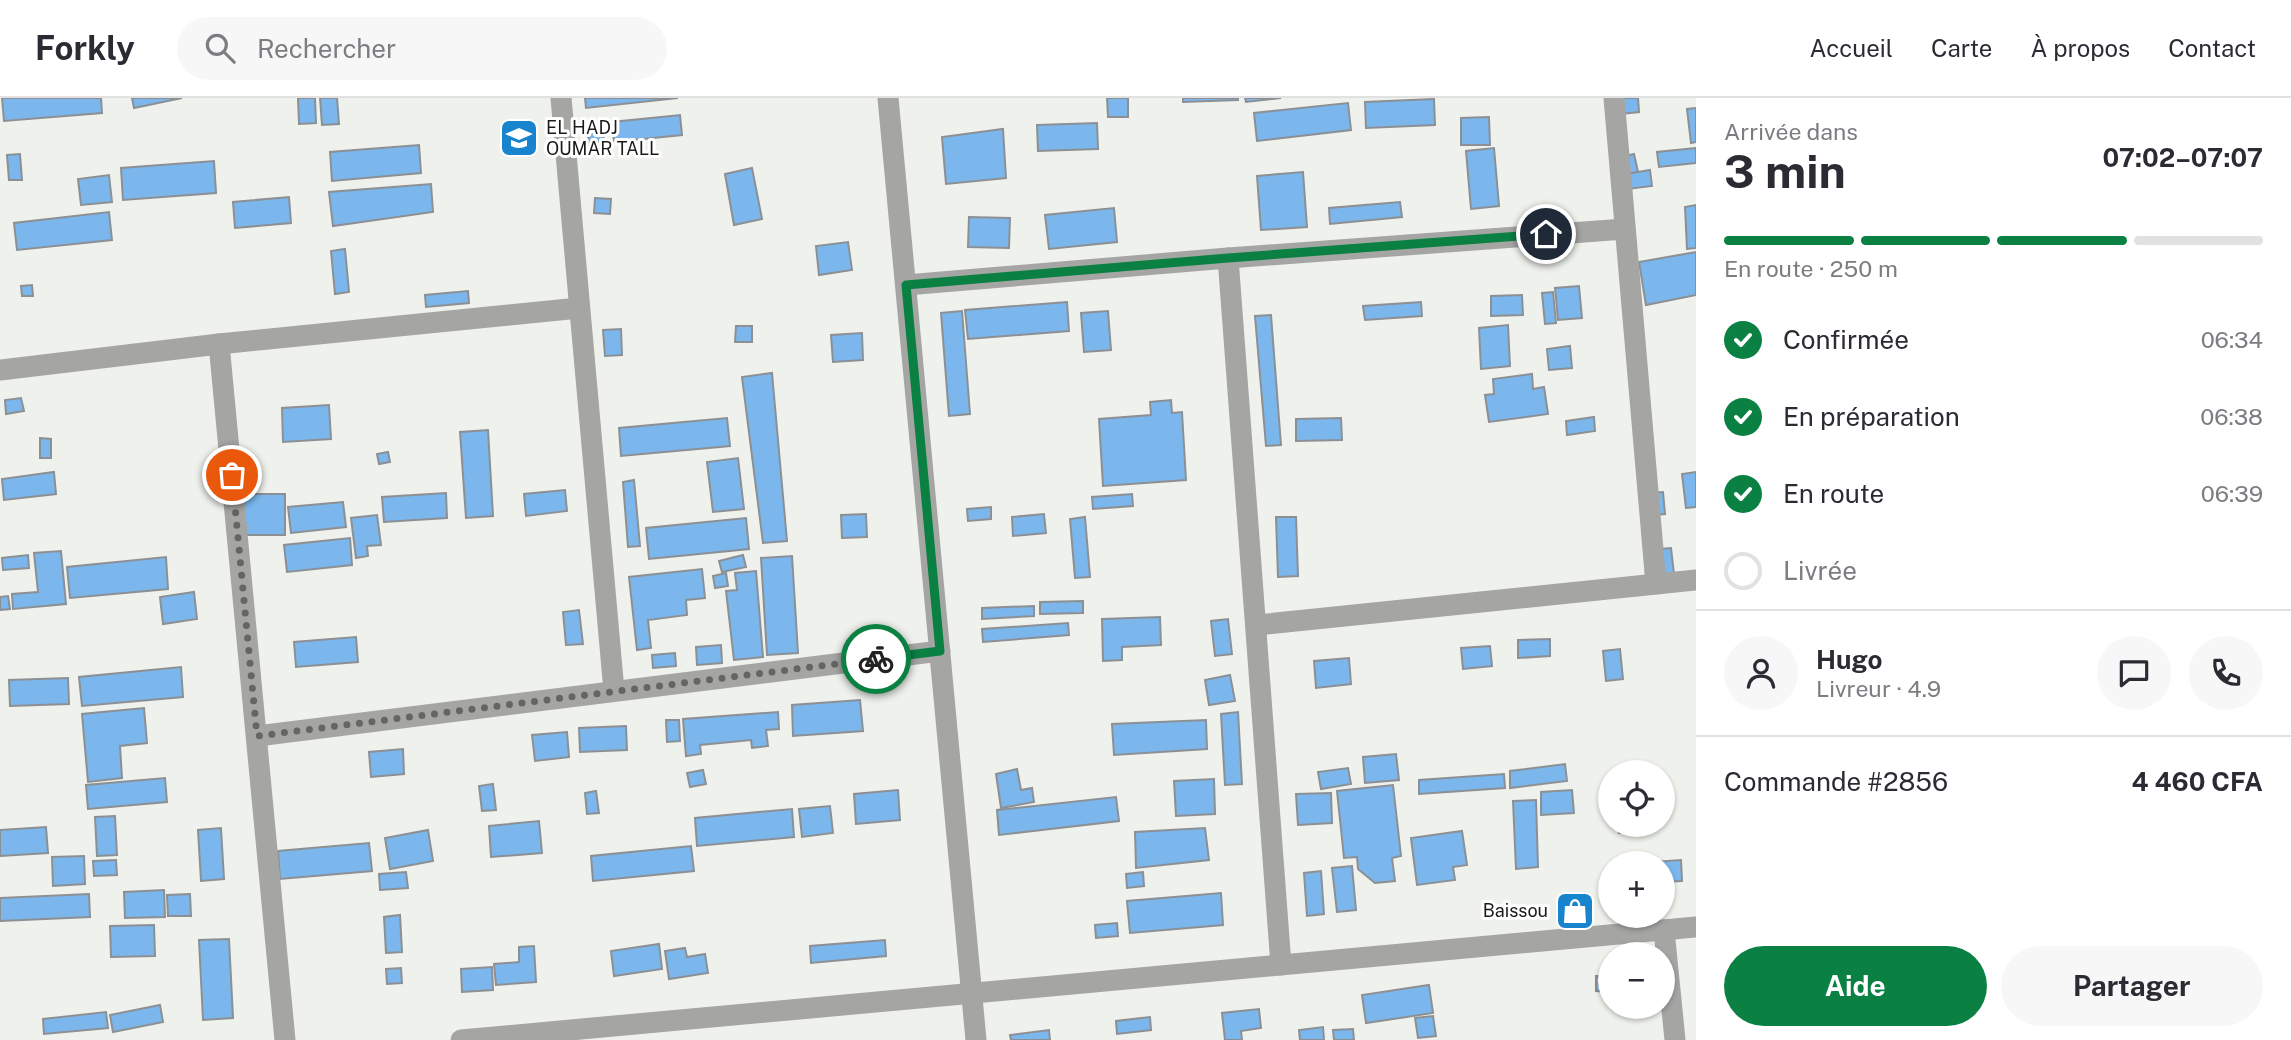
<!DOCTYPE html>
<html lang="fr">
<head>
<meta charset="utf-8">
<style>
	:root { --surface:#fff; --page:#f7f7f7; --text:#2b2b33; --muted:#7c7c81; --line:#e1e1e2; --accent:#0b8043 }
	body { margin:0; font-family:"Public Sans",sans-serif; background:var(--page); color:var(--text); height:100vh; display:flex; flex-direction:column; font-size:26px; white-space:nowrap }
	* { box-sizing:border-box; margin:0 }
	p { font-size:23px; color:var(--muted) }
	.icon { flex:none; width:38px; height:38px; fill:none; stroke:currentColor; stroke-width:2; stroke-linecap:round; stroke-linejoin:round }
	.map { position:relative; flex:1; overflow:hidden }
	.sheet { display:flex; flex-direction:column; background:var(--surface); width:595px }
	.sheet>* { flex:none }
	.controls { position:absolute; left:1598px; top:662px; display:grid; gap:14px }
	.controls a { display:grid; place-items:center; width:77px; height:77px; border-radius:50%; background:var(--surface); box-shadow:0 2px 5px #0004; font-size:35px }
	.pin { position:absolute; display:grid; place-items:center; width:60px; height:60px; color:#fff; margin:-30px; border:4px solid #fff; border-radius:50%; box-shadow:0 2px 7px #0007 }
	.courier { position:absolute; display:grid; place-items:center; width:70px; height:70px; margin:-35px; border:5px solid #0b8043; border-radius:50%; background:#fff; color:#222; box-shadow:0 2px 9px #0007 }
	.headline em { font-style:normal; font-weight:700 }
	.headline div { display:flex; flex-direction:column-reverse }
	.headline { display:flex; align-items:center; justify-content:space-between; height:119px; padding:0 28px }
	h1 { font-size:46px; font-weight:700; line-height:52px }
	.bar { display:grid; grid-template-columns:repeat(4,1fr); gap:10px 7px; align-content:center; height:84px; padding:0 28px }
	.bar i { height:9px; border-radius:5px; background:var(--line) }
	.bar .active { background:var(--accent) }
	.bar p { grid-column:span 4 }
	.line { display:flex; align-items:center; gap:18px; padding:0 28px; border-top:2px solid var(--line) }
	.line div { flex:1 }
	.round { display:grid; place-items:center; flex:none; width:74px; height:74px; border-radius:37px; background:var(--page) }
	ol { padding:0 28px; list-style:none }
	li { display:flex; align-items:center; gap:21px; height:77px }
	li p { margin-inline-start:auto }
	li .icon { padding:7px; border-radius:50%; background:var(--accent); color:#fff; stroke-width:4 }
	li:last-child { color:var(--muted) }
	li i { width:38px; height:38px; border:4px solid var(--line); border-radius:50% }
	.primary-button { display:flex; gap:14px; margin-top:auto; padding:14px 28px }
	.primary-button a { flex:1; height:80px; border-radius:42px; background:var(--accent); color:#fff; font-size:28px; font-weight:700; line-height:80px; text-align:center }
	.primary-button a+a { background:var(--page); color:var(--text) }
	header { display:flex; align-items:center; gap:42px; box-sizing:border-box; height:98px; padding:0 35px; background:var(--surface); border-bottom:2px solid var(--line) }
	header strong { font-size:33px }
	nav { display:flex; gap:38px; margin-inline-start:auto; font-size:24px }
	.search { width:490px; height:63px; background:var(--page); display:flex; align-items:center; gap:18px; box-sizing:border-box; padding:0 24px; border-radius:38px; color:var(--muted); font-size:26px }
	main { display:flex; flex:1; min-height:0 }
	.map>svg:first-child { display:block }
	.building { fill:#7bb7ec; stroke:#8c9094; stroke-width:2 }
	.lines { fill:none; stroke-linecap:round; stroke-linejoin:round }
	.minor { stroke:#a5a6a4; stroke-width:21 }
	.tertiary { stroke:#a5a6a4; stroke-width:21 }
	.done { stroke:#656663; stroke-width:7; stroke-dasharray:0 12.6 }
	.route { stroke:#0b8043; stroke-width:9 }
	.labels { text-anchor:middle; stroke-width:6; stroke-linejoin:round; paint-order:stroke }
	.poi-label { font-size:18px; fill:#1a1b19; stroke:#fff; text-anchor:start }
</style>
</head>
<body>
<header>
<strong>Forkly</strong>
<div class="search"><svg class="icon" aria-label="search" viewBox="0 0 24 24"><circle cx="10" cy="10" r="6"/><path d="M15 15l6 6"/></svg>Rechercher</div>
<nav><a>Accueil</a><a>Carte</a><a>À propos</a><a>Contact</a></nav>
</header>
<main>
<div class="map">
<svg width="1696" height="942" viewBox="0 0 1696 942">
	<rect width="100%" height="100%" fill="#eff1ec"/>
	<g class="building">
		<path d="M2 0H101L102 15 4 23Z"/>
		<path d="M132 0H182L134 10Z"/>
		<path d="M298 0H315L316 25 299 26Z"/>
		<path d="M320 0H337L339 26 322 27Z"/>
		<path d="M585 0H678L586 10Z"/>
		<path d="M1107 0H1128V19H1108Z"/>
		<path d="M1183 0H1238V2L1183 4Z"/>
		<path d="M1245 0H1281L1246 4Z"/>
		<path d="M1620 0H1638L1639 14 1621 16Z"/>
		<path d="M1434 1 1435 27 1366 30 1365 4Z"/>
		<path d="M1348 5 1351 32 1257 43 1254 15Z"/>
		<path d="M1696 10V44L1691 45 1687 11Z"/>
		<path d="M680 17 682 37 614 44 612 24Z"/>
		<path d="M1489 19 1490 47H1461V20Z"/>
		<path d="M1097 25 1098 51 1038 53 1037 27Z"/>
		<path d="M602 28 604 43 589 46 587 31Z"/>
		<path d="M1003 31 1006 80 946 86 942 39Z"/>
		<path d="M419 47 421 75 332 83 330 54Z"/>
		<path d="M1494 50 1499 108 1471 111 1466 53Z"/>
		<path d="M1696 50V65L1659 69 1657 54Z"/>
		<path d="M20 56 22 82H9L7 57Z"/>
		<path d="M1634 56 1638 74 1625 77 1621 59Z"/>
		<path d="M214 63 216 95 123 102 121 70Z"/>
		<path d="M752 70 762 121 734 127 725 76Z"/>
		<path d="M1650 72 1652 88 1628 91 1626 76Z"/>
		<path d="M1303 74 1307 129 1261 132 1257 78Z"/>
		<path d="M109 77 112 104 81 107 78 81Z"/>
		<path d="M431 86 433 114 333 128 329 94Z"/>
		<path d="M289 99 291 125 235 130 233 104Z"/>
		<path d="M595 100 611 101 610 116 594 115Z"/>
		<path d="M1400 104 1402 119 1330 126 1329 110Z"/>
		<path d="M1696 107V150L1687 151 1685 109Z"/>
		<path d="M1114 110 1117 144 1049 151 1045 117Z"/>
		<path d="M109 114 112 142 17 152 14 125Z"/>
		<path d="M969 119 1010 120 1009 150 968 149Z"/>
		<path d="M848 144 852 172 819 177 816 148Z"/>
		<path d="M345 151 349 194 335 196 331 153Z"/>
		<path d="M1696 154V197L1646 207 1639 164Z"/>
		<path d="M32 187 33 198H22L21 188Z"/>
		<path d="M1579 188 1582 220 1558 222 1555 190Z"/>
		<path d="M468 193 469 205 426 209 425 197Z"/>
		<path d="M1553 194 1556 225 1545 226 1542 195Z"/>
		<path d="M1522 197 1523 217 1491 218V198Z"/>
		<path d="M1067 204 1069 233 968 241 965 212Z"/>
		<path d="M1421 204 1422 218 1365 222 1363 208Z"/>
		<path d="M962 213 970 316 949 318 941 215Z"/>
		<path d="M1108 213 1111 252 1084 254 1081 215Z"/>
		<path d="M1271 217 1281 347 1266 348 1255 218Z"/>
		<path d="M1508 227 1510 268 1481 271 1479 230Z"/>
		<path d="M736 228H752V244H735Z"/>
		<path d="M621 231 622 257 605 258 603 232Z"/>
		<path d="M862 235 863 262 833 264 831 237Z"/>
		<path d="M1570 248 1572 270 1549 272 1547 251Z"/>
		<path d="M772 275 787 443 763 445 742 279Z"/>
		<path d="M1532 276 1533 291 1544 289 1548 316 1489 324 1485 297 1494 296 1493 281Z"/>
		<path d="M21 300 24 313 6 316 5 302Z"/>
		<path d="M1171 302 1172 315 1182 314 1186 382 1103 388 1099 321 1151 317 1150 304Z"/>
		<path d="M329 307 331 341 283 344 282 310Z"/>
		<path d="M1594 319 1595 333 1567 337 1566 323Z"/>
		<path d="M727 320 730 348 621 358 619 330Z"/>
		<path d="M1341 320 1342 342 1296 343V321Z"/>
		<path d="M488 332 493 418 466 420 460 334Z"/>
		<path d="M40 340 51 341V360H40Z"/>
		<path d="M388 354 390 364 379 366 377 356Z"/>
		<path d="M738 360 744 411 713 414 707 364Z"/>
		<path d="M54 374 56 396 4 402 2 381Z"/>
		<path d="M1696 374V409L1686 410 1682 376Z"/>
		<path d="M634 382 640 448 628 449 623 384Z"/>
		<path d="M565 392 567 413 526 418 524 396Z"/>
		<path d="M1663 394 1665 416 1655 417 1653 395Z"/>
		<path d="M446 395 447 420 384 424 382 399Z"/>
		<rect x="244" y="396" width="41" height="41"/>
		<path d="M1132 396 1133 408 1093 411 1092 399Z"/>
		<path d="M343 404 346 429 291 435 288 409Z"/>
		<path d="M991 409V421L968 423 967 411Z"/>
		<path d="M866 416 867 439 842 440 841 417Z"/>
		<path d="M1044 416 1046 435 1013 438 1012 419Z"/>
		<path d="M377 417 381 447 367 448 368 458 356 460 351 420Z"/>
		<path d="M1085 419 1090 479 1075 480 1070 421Z"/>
		<path d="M1276 419H1296L1298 478 1278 479Z"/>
		<path d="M746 420 749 451 649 461 646 430Z"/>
		<path d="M350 440 352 467 287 474 284 447Z"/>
		<path d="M1671 450 1674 476 1662 478 1659 451Z"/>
		<path d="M61 453 66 506 13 511 12 496 38 494 34 455Z"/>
		<path d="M28 457 29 470 3 472 2 460Z"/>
		<path d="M743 457 746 469 722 474 719 463Z"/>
		<path d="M792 458 798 555 767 557 761 460Z"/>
		<path d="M166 459 168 491 70 500 67 469Z"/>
		<path d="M702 471 705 500 686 502 687 517 648 522 651 550 637 552 629 479Z"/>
		<path d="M756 473 763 559 734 562 726 493 737 492 735 475Z"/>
		<path d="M726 475 728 488 715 490 713 478Z"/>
		<path d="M194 494 197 521 163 526 160 499Z"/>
		<path d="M8 498 10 511 0 512V499Z"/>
		<path d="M1083 503V515L1040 516V504Z"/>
		<path d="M1034 508V518L982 521V510Z"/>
		<path d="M579 512 583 546 566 547 563 514Z"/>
		<path d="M1160 519 1161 547 1122 549V562L1103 563 1102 521Z"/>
		<path d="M1228 521 1232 556 1215 558 1211 523Z"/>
		<path d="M1068 525 1069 537 983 544 982 531Z"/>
		<path d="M356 539 358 564 296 569 294 544Z"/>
		<path d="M1550 541V558L1518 560V542Z"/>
		<path d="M721 547 722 565 697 567 696 549Z"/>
		<path d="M1490 548 1492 568 1463 571 1461 550Z"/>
		<path d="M1620 551 1623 581 1606 583 1603 553Z"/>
		<path d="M675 555 676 568 653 570 652 557Z"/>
		<path d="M1349 560 1351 586 1316 590 1314 563Z"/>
		<path d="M181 569 183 599 82 608 79 579Z"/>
		<path d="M1230 577 1235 603 1209 607 1205 582Z"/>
		<path d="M68 580 69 606 10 608 9 582Z"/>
		<path d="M860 602 863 633 793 638 792 607Z"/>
		<path d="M144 610 147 645 120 648 122 680 88 684 82 616Z"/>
		<path d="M778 614 779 631 766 632 768 648 752 650 751 642 700 647 701 656 686 658 683 621Z"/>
		<path d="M1238 614 1242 686 1225 687 1221 616Z"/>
		<path d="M666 622H679L680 643 667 644Z"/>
		<path d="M1206 622 1207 651 1114 657 1112 626Z"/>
		<path d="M626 628 627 652 580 654 579 630Z"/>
		<path d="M567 634 569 659 535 663 532 637Z"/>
		<path d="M403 651 404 676 371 679 369 654Z"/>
		<path d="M1396 656 1399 682 1365 685 1363 659Z"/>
		<path d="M1565 666 1567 683 1510 690V673Z"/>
		<rect x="1619" y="669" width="30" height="5"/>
		<path d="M1348 670 1351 686 1321 691 1318 674Z"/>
		<path d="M1017 671 1021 692 1032 690 1034 704 1001 710 996 676Z"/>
		<path d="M703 672 706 686 690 689 687 675Z"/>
		<path d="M1504 676 1505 690 1419 696V682Z"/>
		<path d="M165 680 167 704 88 711 86 687Z"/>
		<path d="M1214 681 1215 716 1176 718 1174 683Z"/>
		<path d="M493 686 496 712 482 713 479 688Z"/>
		<path d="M1393 687 1401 758 1392 760 1395 783 1375 785 1358 771 1357 759 1344 760 1337 693Z"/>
		<path d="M898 692 900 722 856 726 854 696Z"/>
		<path d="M1572 692 1574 715 1541 717V694Z"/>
		<path d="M596 693 599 715 587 716 585 695Z"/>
		<path d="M1331 695 1332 725 1298 727 1296 696Z"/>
		<path d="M1116 699 1119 723 999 737 997 712Z"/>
		<path d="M1536 702 1538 769 1516 771 1513 703Z"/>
		<path d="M830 708 833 735 802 739 799 711Z"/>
		<path d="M792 711 794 739 697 748 695 720Z"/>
		<path d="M115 718 117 757 97 758 95 719Z"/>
		<path d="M539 723 542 755 491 759 489 728Z"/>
		<path d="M1619 726H1650V734L1619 735Z"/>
		<path d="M46 729 48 755 0 758V732Z"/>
		<path d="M221 730 224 781 201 783 198 732Z"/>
		<path d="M1205 730 1209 762 1136 770 1135 734Z"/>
		<path d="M428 732 433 763 390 771 385 740Z"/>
		<path d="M1462 733 1467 767 1453 769 1455 782 1417 787 1411 740Z"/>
		<path d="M369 745 372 773 280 781 278 753Z"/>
		<path d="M691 748 694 773 593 783 591 758Z"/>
		<path d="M84 758 85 786 53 788 52 759Z"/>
		<path d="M116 762 117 777 94 778 93 763Z"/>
		<path d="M1681 762 1682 783 1662 784V765H1638Z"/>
		<path d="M1352 768 1356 812 1337 814 1332 770Z"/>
		<path d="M1321 773 1324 816 1307 818 1304 775Z"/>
		<path d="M406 774 408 790 380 792 379 776Z"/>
		<path d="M1143 774 1144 788 1127 790 1126 776Z"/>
		<path d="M164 792 165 819 125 820 124 794Z"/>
		<path d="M1221 795 1223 827 1130 835 1127 803Z"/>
		<path d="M89 796 90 819 0 823V800Z"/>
		<path d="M190 796 191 818H168L167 797Z"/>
		<path d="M400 817 402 854 386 855 384 819Z"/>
		<path d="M1117 825 1118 838 1096 840 1095 827Z"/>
		<path d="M154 827 155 858 111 859 110 828Z"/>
		<path d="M229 841 233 920 203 922 199 842Z"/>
		<path d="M885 842 886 858 811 865 810 848Z"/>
		<path d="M659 846 662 871 614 878 611 853Z"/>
		<path d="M534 848 536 884 496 887 494 866 519 864V849Z"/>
		<path d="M685 850 687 859 705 856 708 875 669 881 665 853Z"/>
		<path d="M492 869 493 892 462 894 461 871Z"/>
		<path d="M401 870 402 885 387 886 386 871Z"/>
		<path d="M1596 878H1610V894L1596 893Z"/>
		<path d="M1429 887 1433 915 1366 925 1362 897Z"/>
		<path d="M160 907 163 924 113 934 110 917Z"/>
		<path d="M1259 911 1261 930 1241 933 1242 942H1225L1222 915Z"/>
		<path d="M106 914 108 930 44 936 43 921Z"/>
		<path d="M1433 918 1436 938 1418 940 1415 920Z"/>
		<path d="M1150 919 1151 932 1117 936 1116 923Z"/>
		<path d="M1323 929 1324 942H1300L1299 932Z"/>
		<path d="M1353 931 1354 942H1334L1333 932Z"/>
		<path d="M1049 932 1050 942H1011L1010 937Z"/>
	</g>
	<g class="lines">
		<g class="minor">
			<path d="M561 0 614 593"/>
			<path d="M1614 0 1656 486"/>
			<path d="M1228 160 1281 867"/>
			<path d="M906 187 1228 160 1625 131"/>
			<path d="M219 246 285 942"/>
			<path d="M0 272 219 246 579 210"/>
			<path d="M1257 527 1696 482"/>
			<path d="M257 638 940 553"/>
			<path d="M1664 832 1675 942"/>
		</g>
		<g class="tertiary">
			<path d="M888 0 976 942"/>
			<path d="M461 942 1696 829"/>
		</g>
	</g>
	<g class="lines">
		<path class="done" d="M232 377 257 638 876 561"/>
		<path class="route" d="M876 561 940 553 906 187 1228 160 1546 136"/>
	</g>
	<defs>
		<symbol id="school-square" viewBox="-11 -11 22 22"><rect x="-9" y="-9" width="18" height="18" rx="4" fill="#1984ce" stroke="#fff"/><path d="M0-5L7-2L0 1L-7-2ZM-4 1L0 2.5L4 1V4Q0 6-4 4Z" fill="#fff"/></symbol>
		<symbol id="shop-square" viewBox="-11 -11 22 22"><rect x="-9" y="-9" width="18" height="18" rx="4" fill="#1984ce" stroke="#fff"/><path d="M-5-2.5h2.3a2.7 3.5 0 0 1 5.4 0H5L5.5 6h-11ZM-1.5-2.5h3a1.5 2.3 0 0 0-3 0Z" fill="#fff"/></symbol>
	</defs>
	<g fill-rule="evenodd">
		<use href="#school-square" x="497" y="18" width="44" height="44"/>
		<use href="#shop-square" x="1553" y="791" width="44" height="44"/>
	</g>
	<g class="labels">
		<g class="poi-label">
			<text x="546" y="36">EL HADJ<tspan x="546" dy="21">OUMAR TALL</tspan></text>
			<text x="1548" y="819" text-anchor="end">Baissou</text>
		</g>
	</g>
</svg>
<div class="controls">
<a><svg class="icon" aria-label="locate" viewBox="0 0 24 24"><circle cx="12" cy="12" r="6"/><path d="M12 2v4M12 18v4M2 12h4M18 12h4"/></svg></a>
<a>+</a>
<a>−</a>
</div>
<div class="pin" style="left:232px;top:377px;background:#ea580c"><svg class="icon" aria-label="bag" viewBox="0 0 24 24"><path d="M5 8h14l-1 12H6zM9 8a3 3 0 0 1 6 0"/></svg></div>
<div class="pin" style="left:1546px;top:136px;background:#1f2937"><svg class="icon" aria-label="home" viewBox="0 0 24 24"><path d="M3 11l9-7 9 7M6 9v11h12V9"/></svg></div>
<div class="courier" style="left:876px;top:561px"><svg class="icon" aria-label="bike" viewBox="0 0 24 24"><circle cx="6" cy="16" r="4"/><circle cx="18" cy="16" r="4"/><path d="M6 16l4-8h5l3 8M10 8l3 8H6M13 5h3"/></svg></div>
</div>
<section class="sheet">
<div class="headline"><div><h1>3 min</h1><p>Arrivée dans</p></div><em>07:02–07:07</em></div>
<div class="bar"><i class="active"></i><i class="active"></i><i class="active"></i><i></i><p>En route · 250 m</p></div>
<ol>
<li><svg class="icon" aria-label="check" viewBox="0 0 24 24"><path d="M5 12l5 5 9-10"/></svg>Confirmée<p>06:34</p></li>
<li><svg class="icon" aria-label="check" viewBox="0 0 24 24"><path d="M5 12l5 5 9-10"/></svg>En préparation<p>06:38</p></li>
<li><svg class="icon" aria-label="check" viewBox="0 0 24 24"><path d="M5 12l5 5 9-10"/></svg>En route<p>06:39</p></li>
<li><i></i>Livrée</li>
</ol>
<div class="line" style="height:126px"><a class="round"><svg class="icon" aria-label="person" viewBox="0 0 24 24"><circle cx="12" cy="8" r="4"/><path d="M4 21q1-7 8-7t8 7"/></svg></a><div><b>Hugo</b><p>Livreur · 4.9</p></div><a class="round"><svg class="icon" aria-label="chat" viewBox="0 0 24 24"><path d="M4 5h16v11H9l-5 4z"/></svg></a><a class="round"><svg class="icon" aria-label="phone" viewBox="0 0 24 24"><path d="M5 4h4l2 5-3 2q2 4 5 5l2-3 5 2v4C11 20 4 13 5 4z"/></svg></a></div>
<div class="line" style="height:91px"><div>Commande #2856</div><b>4 460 CFA</b></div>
<div class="primary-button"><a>Aide</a><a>Partager</a></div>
</section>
</main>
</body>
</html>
